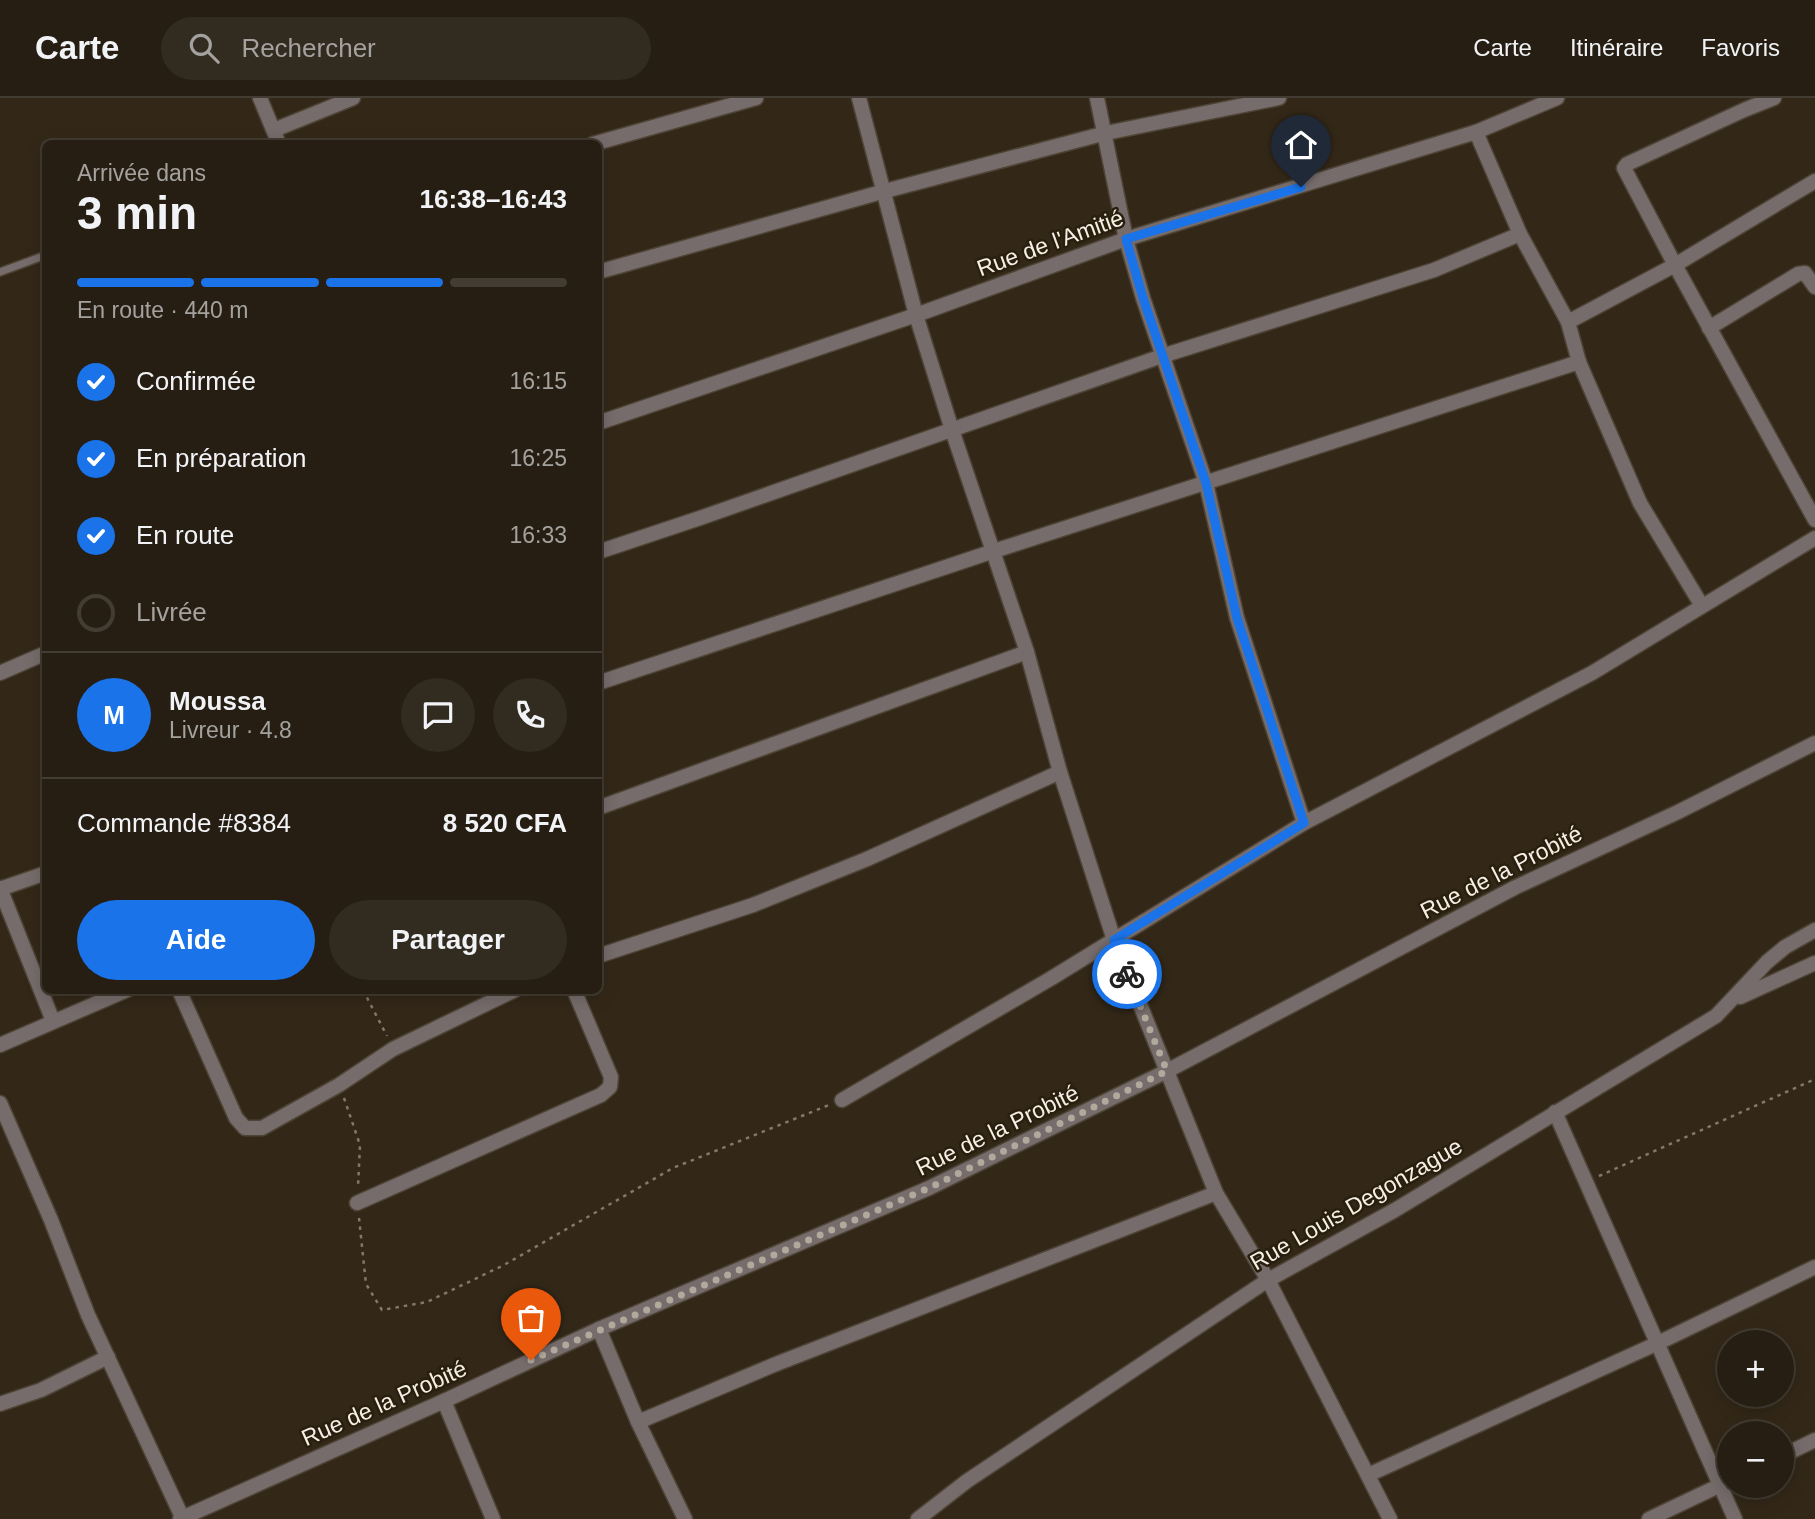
<!DOCTYPE html>
<html lang="fr">
<head>
<meta charset="utf-8">
<style>
	:root { --surface:#261e12; --page:#322b20; --text:#f1f3f6; --muted:#a4a29f; --line:#423c32; --accent:#1a73e8 }
	body { margin:0; font-family:Helvetica,sans-serif; background:var(--page); color:var(--text); height:100vh; display:flex; flex-direction:column; font-size:26px; white-space:nowrap }
	* { box-sizing:border-box; margin:0 }
	p { font-size:23px; color:var(--muted) }
	.icon { flex:none; width:38px; height:38px; fill:none; stroke:currentColor; stroke-width:2; stroke-linecap:round; stroke-linejoin:round }
	.map { position:relative; flex:1; overflow:hidden }
	.sheet { position:absolute; left:42px; top:42px; width:560px; height:854px; display:flex; flex-direction:column; background:var(--surface); border-radius:10px; box-shadow:0 4px 18px #0003,0 0 0 2px var(--line) }
	.sheet>* { flex:none }
	.tools { position:absolute; left:1717px; top:1232px; display:grid; gap:14px }
	.tools a { display:grid; place-items:center; width:77px; height:77px; border-radius:50%; background:var(--surface); box-shadow:0 4px 18px #0003,0 0 0 2px var(--line); font-size:35px }
	.pin { position:absolute; display:grid; place-items:center; width:60px; height:60px; color:#fff; margin:-72px -30px; border-radius:50% 50% 50% 0; rotate:-45deg; box-shadow:0 0 7px #0007 }
	.pin .icon { rotate:45deg }
	.courier { position:absolute; display:grid; place-items:center; width:70px; height:70px; margin:-35px; border:5px solid #1a73e8; border-radius:50%; background:#fff; color:#222; box-shadow:0 2px 9px #0007 }
	.headline em { font-style:normal; font-weight:800 }
	.headline div { display:flex; flex-direction:column-reverse }
	.headline { display:flex; align-items:center; justify-content:space-between; height:119px; padding:0 35px }
	h1 { font-size:46px; font-weight:800; line-height:52px }
	.bar { display:grid; grid-template-columns:repeat(4,1fr); gap:10px 7px; align-content:center; height:84px; padding:0 35px }
	.bar i { height:9px; border-radius:5px; background:var(--line) }
	.bar .selected { background:var(--accent) }
	.bar p { grid-column:span 4 }
	.line { display:flex; align-items:center; gap:18px; padding:0 35px; border-top:2px solid var(--line) }
	.line div { flex:1 }
	.round { display:grid; place-items:center; flex:none; width:74px; height:74px; border-radius:37px; background:var(--page) }
	ol { padding:0 35px; list-style:none }
	li { display:flex; align-items:center; gap:21px; height:77px }
	li p { margin-inline-start:auto }
	li .icon { padding:7px; border-radius:50%; background:var(--accent); color:#fff; stroke-width:4 }
	li:last-child { color:var(--muted) }
	li i { width:38px; height:38px; border:4px solid var(--line); border-radius:50% }
	.action { display:flex; gap:14px; margin-top:auto; padding:14px 35px }
	.action a { flex:1; height:80px; border-radius:42px; background:var(--accent); color:#fff; font-size:28px; font-weight:800; line-height:80px; text-align:center }
	.action a+a { background:var(--page); color:var(--text) }
	header { display:flex; align-items:center; gap:42px; box-sizing:border-box; height:98px; padding:0 35px; background:var(--surface); border-bottom:2px solid var(--line) }
	header strong { font-size:33px }
	nav { display:flex; gap:38px; margin-inline-start:auto; font-size:24px }
	.search { width:490px; height:63px; background:var(--page); display:flex; align-items:center; gap:18px; box-sizing:border-box; padding:0 24px; border-radius:38px; color:var(--muted); font-size:26px }
	.map>svg:first-child { display:block }
	.lines { fill:none; stroke-linecap:round; stroke-linejoin:round }
	.lane-casing { stroke:#4e4435; stroke-width:10 }
	.street-casing { stroke:#4e4435; stroke-width:17 }
	.path { stroke:#82786b; stroke-width:2.5; stroke-dasharray:3.5 5; stroke-linecap:butt }
	.lane { stroke:#776c6c; stroke-width:7 }
	.street { stroke:#776c6c; stroke-width:14 }
	.done { stroke:#b2a99d; stroke-width:7; stroke-dasharray:0 12.6 }
	.route { stroke:#1a73e8; stroke-width:9 }
	.labels { text-anchor:middle; stroke-width:5; stroke-linejoin:round; paint-order:stroke }
	.street-label { font-size:23px; fill:#f7efe5; stroke:#291f0e }
</style>
</head>
<body>
<header>
<strong>Carte</strong>
<div class="search"><svg class="icon" aria-label="search" viewBox="0 0 24 24"><circle cx="10" cy="10" r="6"/><path d="M15 15l6 6"/></svg>Rechercher</div>
<nav><a>Carte</a><a>Itinéraire</a><a>Favoris</a></nav>
</header>
<div class="map">
<svg width="1815" height="1421" viewBox="0 0 1815 1421">
	<rect width="100%" height="100%" fill="#332818"/>
	<g class="lines">
		<defs>
			<path id="lane" d="M0 174 46 157"/>
			<g id="street">
				<path d="M260 0 279 46"/>
				<path d="M859 0 916 217 952 332 1027 554 1060 674 1114 842 1216 1095 1268 1182 1390 1421"/>
				<path d="M1097 0 1126 141 1143 200 1206 385 1237 520 1304 725"/>
				<path d="M1774 0 1744 12 1627 66 1624 70 1675 167 1815 422"/>
				<path d="M274 32 353 0"/>
				<path d="M1476 34 1520 136 1568 224"/>
				<path d="M593 46 756 0"/>
				<path d="M598 174 885 93 1106 35 1279 0"/>
				<path d="M1709 230 1798 176 1805 175 1815 189"/>
				<path d="M1579 264 1640 405 1702 508"/>
				<path d="M598 325 916 217 1126 141 1476 34 1557 0"/>
				<path d="M598 454 700 420 1162 258 1434 172 1520 136"/>
				<path d="M0 575 46 555"/>
				<path d="M598 585 994 453 1579 264 1568 224 1675 167 1815 83"/>
				<path d="M598 710 1027 554"/>
				<path d="M0 790 53 923"/>
				<path d="M0 791 46 775"/>
				<path d="M598 858 753 807 867 761 1060 674"/>
				<path d="M179 892 236 1020 245 1030H262L339 987 393 951 515 892"/>
				<path d="M1740 899 1815 865"/>
				<path d="M0 947 127 892"/>
				<path d="M842 1002 1050 881 1304 725 1592 575 1815 440"/>
				<path d="M0 1005 51 1122 88 1217 183 1421"/>
				<path d="M1555 1014 1735 1421"/>
				<path d="M357 1105 601 997 610 989 611 979 574 892"/>
				<path d="M599 1231 638 1324 776 1266 1216 1095"/>
				<path d="M444 1303 493 1421"/>
				<path d="M0 1306 41 1292 108 1259"/>
				<path d="M638 1324 685 1421"/>
				<path d="M1782 1358 1815 1342"/>
				<path d="M1368 1377 1658 1245 1815 1169"/>
				<path d="M180 1421 444 1303 599 1231 929 1090 1167 973 1516 789 1678 714 1815 645"/>
				<path d="M918 1421 967 1383 1268 1182 1395 1112 1716 918 1767 864 1785 849 1815 832"/>
				<path d="M1649 1421 1729 1383"/>
			</g>
		</defs>
		<use href="#lane" class="lane-casing"/>
		<use href="#street" class="street-casing"/>
		<g class="path">
			<path d="M363 892 387 938"/>
			<path d="M344 1000 360 1047 358 1089"/>
			<path d="M1599 1078 1813 982"/>
			<path d="M359 1120 366 1186 382 1212 427 1204 504 1167 673 1070 829 1007"/>
		</g>
		<use href="#lane" class="lane"/>
		<use href="#street" class="street"/>
	</g>
	<g class="lines">
		<path class="done" d="M531 1262 929 1090 1167 973 1127 876"/>
		<path class="route" d="M1127 876 1114 842 1304 725 1237 520 1206 385 1143 200 1126 141 1301 89"/>
	</g>
	<g class="labels">
		<g class="street-label">
			<text transform="translate(1050 145) rotate(-20)" y="8">Rue de l'Amitié</text>
			<text transform="translate(1501 774) rotate(-27)" y="8">Rue de la Probité</text>
			<text transform="translate(997 1032) rotate(-26)" y="8">Rue de la Probité</text>
			<text transform="translate(1356 1106) rotate(-30)" y="8">Rue Louis Degonzague</text>
			<text transform="translate(384 1305) rotate(-24)" y="8">Rue de la Probité</text>
		</g>
	</g>
</svg>
<div class="tools">
<a>+</a>
<a>−</a>
</div>
<div class="pin" style="left:531px;top:1262px;background:#ea580c"><svg class="icon" aria-label="bag" viewBox="0 0 24 24"><path d="M5 8h14l-1 12H6zM9 8a3 3 0 0 1 6 0"/></svg></div>
<div class="pin" style="left:1301px;top:89px;background:#1f2937"><svg class="icon" aria-label="home" viewBox="0 0 24 24"><path d="M3 11l9-7 9 7M6 9v11h12V9"/></svg></div>
<div class="courier" style="left:1127px;top:876px"><svg class="icon" aria-label="bike" viewBox="0 0 24 24"><circle cx="6" cy="16" r="4"/><circle cx="18" cy="16" r="4"/><path d="M6 16l4-8h5l3 8M10 8l3 8H6M13 5h3"/></svg></div>
<section class="sheet">
<div class="headline"><div><h1>3 min</h1><p>Arrivée dans</p></div><em>16:38–16:43</em></div>
<div class="bar"><i class="selected"></i><i class="selected"></i><i class="selected"></i><i></i><p>En route · 440 m</p></div>
<ol>
<li><svg class="icon" aria-label="check" viewBox="0 0 24 24"><path d="M5 12l5 5 9-10"/></svg>Confirmée<p>16:15</p></li>
<li><svg class="icon" aria-label="check" viewBox="0 0 24 24"><path d="M5 12l5 5 9-10"/></svg>En préparation<p>16:25</p></li>
<li><svg class="icon" aria-label="check" viewBox="0 0 24 24"><path d="M5 12l5 5 9-10"/></svg>En route<p>16:33</p></li>
<li><i></i>Livrée</li>
</ol>
<div class="line" style="height:126px"><b class="round" style="background:var(--accent);color:#fff">M</b><div><b>Moussa</b><p>Livreur · 4.8</p></div><a class="round"><svg class="icon" aria-label="chat" viewBox="0 0 24 24"><path d="M4 5h16v11H9l-5 4z"/></svg></a><a class="round"><svg class="icon" aria-label="phone" viewBox="0 0 24 24"><path d="M5 4h4l2 5-3 2q2 4 5 5l2-3 5 2v4C11 20 4 13 5 4z"/></svg></a></div>
<div class="line" style="height:91px"><div>Commande #8384</div><b>8 520 CFA</b></div>
<div class="action"><a>Aide</a><a>Partager</a></div>
</section>
</div>
</body>
</html>
